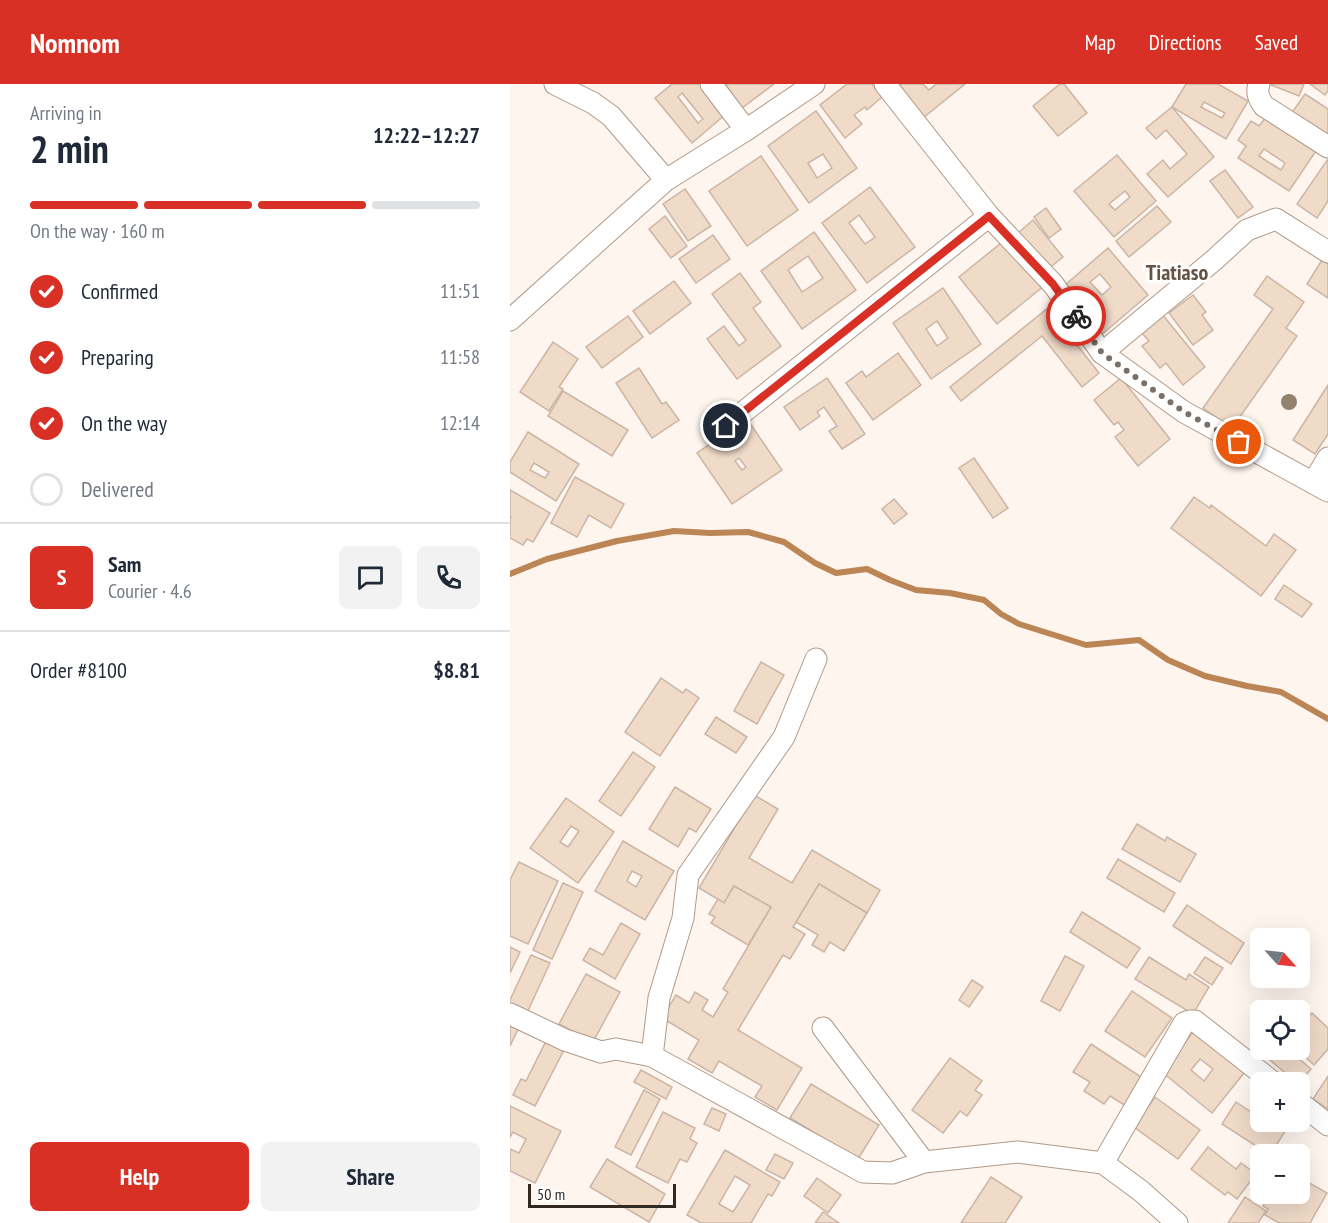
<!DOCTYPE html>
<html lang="en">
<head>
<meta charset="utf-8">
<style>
	:root { --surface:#fff; --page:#f2f2f3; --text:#1f2937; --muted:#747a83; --line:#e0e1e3; --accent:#d93025 }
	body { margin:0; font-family:"PT Sans Narrow",sans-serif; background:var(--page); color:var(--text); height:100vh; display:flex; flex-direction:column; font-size:22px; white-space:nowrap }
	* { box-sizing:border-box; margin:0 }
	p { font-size:20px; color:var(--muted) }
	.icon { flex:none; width:33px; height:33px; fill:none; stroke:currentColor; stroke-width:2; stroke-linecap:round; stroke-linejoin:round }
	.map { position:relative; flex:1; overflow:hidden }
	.drawer { display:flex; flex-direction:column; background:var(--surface); width:510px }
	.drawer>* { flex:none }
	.needle { width:39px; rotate:117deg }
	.fabs { position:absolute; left:740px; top:844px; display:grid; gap:12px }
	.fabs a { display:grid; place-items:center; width:60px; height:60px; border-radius:9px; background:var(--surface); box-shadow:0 6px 24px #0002; font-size:30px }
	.scale { position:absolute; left:18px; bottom:15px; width:148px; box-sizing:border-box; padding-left:6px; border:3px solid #302821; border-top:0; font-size:16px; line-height:21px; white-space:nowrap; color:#302821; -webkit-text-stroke:4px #fff; paint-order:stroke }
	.pin { position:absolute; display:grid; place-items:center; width:51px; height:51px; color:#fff; margin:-26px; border:3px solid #fff; border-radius:50%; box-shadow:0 2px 6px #0007 }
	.courier { position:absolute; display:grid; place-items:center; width:60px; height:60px; margin:-30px; border:4px solid #d93025; border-radius:50%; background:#fff; color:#222; box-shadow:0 2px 8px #0007 }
	.headline em { font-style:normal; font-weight:700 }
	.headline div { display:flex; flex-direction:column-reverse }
	.headline { display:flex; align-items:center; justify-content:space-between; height:102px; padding:0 30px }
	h1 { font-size:39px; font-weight:700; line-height:45px }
	.bar { display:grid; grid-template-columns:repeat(4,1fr); gap:9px 6px; align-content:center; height:72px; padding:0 30px }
	.bar i { height:8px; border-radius:4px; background:var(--line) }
	.bar .active { background:var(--accent) }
	.bar p { grid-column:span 4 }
	.line { display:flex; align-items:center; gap:15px; padding:0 30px; border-top:2px solid var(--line) }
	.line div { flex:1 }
	.round { display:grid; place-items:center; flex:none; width:63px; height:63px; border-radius:9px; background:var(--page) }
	ol { padding:0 30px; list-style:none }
	li { display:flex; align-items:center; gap:18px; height:66px }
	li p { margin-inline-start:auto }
	li .icon { padding:6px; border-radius:50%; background:var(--accent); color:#fff; stroke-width:4 }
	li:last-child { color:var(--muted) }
	li i { width:33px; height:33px; border:3px solid var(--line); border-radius:50% }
	.primary-button { display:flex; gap:12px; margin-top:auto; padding:12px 30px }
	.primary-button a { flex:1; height:69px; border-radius:9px; background:var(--accent); color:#fff; font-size:24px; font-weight:700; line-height:69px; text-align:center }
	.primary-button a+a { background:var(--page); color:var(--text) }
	header { display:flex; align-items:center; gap:36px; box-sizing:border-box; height:84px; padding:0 30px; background:var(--accent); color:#fff }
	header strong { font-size:28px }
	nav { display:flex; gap:33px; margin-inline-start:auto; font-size:21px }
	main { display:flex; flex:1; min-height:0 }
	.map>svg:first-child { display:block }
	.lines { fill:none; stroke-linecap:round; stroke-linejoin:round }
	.stream { stroke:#bb8556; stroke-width:6 }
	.building { fill:#f0dac8; stroke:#cbb5a4; stroke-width:1.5; fill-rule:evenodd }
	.minor-casing { stroke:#af9a89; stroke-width:23 }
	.minor { stroke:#fff; stroke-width:21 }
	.tree { fill:#94816e }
	.done { stroke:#787069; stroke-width:6; stroke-dasharray:0 10.8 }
	.route { stroke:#d93025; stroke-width:8 }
	.labels { text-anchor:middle; stroke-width:6; stroke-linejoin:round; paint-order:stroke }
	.district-label { font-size:22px; font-weight:bold; fill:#655343; stroke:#fff }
</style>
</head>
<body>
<header>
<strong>Nomnom</strong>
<nav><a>Map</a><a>Directions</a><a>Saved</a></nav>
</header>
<main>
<section class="drawer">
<div class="headline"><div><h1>2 min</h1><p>Arriving in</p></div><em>12:22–12:27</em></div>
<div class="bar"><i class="active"></i><i class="active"></i><i class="active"></i><i></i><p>On the way · 160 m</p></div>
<ol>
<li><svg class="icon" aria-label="check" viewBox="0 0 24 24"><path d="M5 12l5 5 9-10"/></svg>Confirmed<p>11:51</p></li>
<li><svg class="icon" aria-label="check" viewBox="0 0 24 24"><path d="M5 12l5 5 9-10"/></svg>Preparing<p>11:58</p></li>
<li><svg class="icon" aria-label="check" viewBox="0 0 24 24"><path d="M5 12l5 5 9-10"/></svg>On the way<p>12:14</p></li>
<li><i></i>Delivered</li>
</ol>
<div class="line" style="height:108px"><b class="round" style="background:var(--accent);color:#fff">S</b><div><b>Sam</b><p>Courier · 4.6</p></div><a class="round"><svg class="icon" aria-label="chat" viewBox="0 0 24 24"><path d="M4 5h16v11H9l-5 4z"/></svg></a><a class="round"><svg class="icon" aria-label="phone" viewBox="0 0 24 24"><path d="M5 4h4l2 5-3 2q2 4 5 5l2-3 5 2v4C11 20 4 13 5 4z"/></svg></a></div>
<div class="line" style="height:78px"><div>Order #8100</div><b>$8.81</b></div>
<div class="primary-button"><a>Help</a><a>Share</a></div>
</section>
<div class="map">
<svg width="818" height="1139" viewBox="0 0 818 1139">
	<rect width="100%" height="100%" fill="#fef5ee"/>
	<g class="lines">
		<path class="stream" d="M0 490 37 475 107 457 164 447 200 449 238 448 274 458 305 479 326 489 357 485 380 496 406 506 440 509 474 516 491 530 509 540 576 561 629 556 658 576 695 592 737 602 771 608 818 635"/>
	</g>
	<g class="building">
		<path d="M162 0H191L216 30 182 59 145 14ZM172 9 193 35 188 39 168 13Z"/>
		<path d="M215 0H264L232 24Z"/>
		<path d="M337 0H362L372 13 357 26 355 23 344 31 352 40 335 54 310 21Z"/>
		<path d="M386 0H413L419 6 426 0H455L413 34Z"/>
		<path d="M550 0H554L577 29 548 52 523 22Z"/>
		<path d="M676 0H708L738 17 716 55 662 23ZM694 18 715 29 712 34 691 23Z"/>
		<path d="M759 0H794L789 12Z"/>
		<path d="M800 0H818V7L815 11Z"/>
		<path d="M795 10 818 25V54L781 30Z"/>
		<path d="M662 23 704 73 658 113 637 90 653 76 660 85 677 70 656 46 646 55 636 44Z"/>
		<path d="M306 27 347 84 299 119 258 62ZM313 70 322 84 307 94 298 79Z"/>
		<path d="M756 33 806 67 779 107 728 74 736 62 728 56 741 37 749 42ZM754 65 775 79 771 86 749 72Z"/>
		<path d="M607 71 646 117 604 153 564 107ZM615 107 620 113 605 126 599 120Z"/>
		<path d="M251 72 288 126 237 162 199 107Z"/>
		<path d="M818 75V117L807 134 787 120Z"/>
		<path d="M715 86 743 123 728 134 700 97Z"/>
		<path d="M360 103 405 163 357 199 312 139ZM349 131 365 153 355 160 339 139Z"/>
		<path d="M175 105 201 142 178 157 153 120Z"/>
		<path d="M647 122 661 138 619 173 606 157Z"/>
		<path d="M536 124 551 145 539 154 524 133Z"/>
		<path d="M155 132 177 162 161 174 139 145Z"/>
		<path d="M523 136 553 173 537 186 508 149Z"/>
		<path d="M304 148 346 206 292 245 251 187ZM298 172 313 194 292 208 278 186Z"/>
		<path d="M203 151 220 175 186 199 169 175Z"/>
		<path d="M496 155 534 202 487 240 449 193Z"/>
		<path d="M598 164 638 211 589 253 569 228 574 224 555 201ZM590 190 601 203 592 211 580 198Z"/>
		<path d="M812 176 818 180V214L797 200Z"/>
		<path d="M230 189 251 218 243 224 271 262 227 295 197 255 214 242 229 262 236 256 202 210Z"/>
		<path d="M757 192 794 218 776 244 787 252 722 344 693 324 763 225 744 211Z"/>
		<path d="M164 197 181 219 140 250 123 227Z"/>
		<path d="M433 204 471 260 421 295 383 239ZM427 237 438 254 427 262 416 245Z"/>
		<path d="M683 211 696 228 692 231 703 246 683 261 659 229Z"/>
		<path d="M538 224 589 289 572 303 532 252 451 317 440 303Z"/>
		<path d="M652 230 695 283 673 301 656 279 650 284 632 262 639 257 631 248Z"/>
		<path d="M118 232 133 253 92 284 76 263Z"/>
		<path d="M43 258 68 275 49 303 53 305 39 327 10 308Z"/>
		<path d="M388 269 411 301 363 336 336 299 352 287 356 293Z"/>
		<path d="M129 284 152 320 156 318 169 336 142 354 106 299Z"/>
		<path d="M317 294 355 350 332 365 319 347 327 342 314 323 307 328 310 332 290 346 274 323Z"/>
		<path d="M611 294 660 355 628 382 605 353 614 346 608 338 604 341 584 316Z"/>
		<path d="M818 301V350L805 370 783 356Z"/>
		<path d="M53 307 118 346 102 372 38 332Z"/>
		<path d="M237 335 272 386 222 420 187 369ZM229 374 236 383 232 386 225 377Z"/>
		<path d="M18 348 69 380 46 417 0 388V378ZM24 379 39 388 35 394 20 386Z"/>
		<path d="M464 374 498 424 483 434 449 384Z"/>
		<path d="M65 393 114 420 101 444 79 431 67 453 41 439Z"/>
		<path d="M0 406 40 429 23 458 17 455 13 461 0 454V435L1 433 0 432Z"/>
		<path d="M684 413 700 424 701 421 756 462 764 450 786 466 751 512 661 444Z"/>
		<path d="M384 415 397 430 384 440 372 425Z"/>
		<path d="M774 501 802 520 792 533 765 515Z"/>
		<path d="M251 578 274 591 247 640 224 627Z"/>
		<path d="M151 594 173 609 176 605 189 614 150 672 115 648Z"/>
		<path d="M206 633 237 653 226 669 195 650Z"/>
		<path d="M123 668 145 683 111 732 89 717Z"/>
		<path d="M165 703 201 725 186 748 179 744 168 763 139 745Z"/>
		<path d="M244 711 268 725 239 774 282 799 302 766 370 806 357 829 309 800 283 843 295 850 280 875 273 871 228 946 292 984 267 1026 245 1013 252 1002 209 977 202 989 178 975 189 956 152 934 166 911 179 919 185 908 198 916 192 926 203 933 218 908 213 905 261 823 224 802 214 819 189 804Z"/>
		<path d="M56 714 104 748 68 799 20 764ZM61 742 69 747 58 763 50 758Z"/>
		<path d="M627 740 655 757 657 753 686 770 670 798 612 765Z"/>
		<path d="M113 757 164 787 135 836 85 807ZM122 787 132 792 126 803 117 797Z"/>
		<path d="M608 775 665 809 654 828 597 794Z"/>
		<path d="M9 778 48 797 18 860 0 852V796Z"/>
		<path d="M53 799 73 808 42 875 23 866Z"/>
		<path d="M309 800 357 829 334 867 320 858 314 868 302 861 308 851 286 838Z"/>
		<path d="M224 802 261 823 238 861 201 839 205 833 199 830 208 815 214 819Z"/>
		<path d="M677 821 734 859 721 880 663 842Z"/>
		<path d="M572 828 630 864 617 884 560 848Z"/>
		<path d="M111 839 130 850 105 895 73 876 80 864 93 871Z"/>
		<path d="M0 863 10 868 0 889Z"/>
		<path d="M21 871 40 879 16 931 0 924V916Z"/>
		<path d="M555 872 574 882 550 927 531 917Z"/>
		<path d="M639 873 676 896 679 890 699 903 683 930 625 895Z"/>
		<path d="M695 873 713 884 702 901 684 889Z"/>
		<path d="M76 890 110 908 83 958 49 940Z"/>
		<path d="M462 896 473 903 459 923 449 916Z"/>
		<path d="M622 907 662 934 635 973 595 947Z"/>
		<path d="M784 920 798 933 802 929 818 944V965L804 981 788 966H789V927H778Z"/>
		<path d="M0 939 9 943 0 962Z"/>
		<path d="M687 943 738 984 702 1029 652 988ZM690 975 703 985 694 997 681 986Z"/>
		<path d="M37 955 55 964 25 1022 3 1011 11 995 16 997Z"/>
		<path d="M750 959V966H779L801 985 789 999H787L746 964Z"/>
		<path d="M581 960 634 995 616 1022 600 1012 594 1020 574 1007 580 998 563 988Z"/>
		<path d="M440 974 472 997 465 1006 472 1011 457 1032 450 1027 433 1049 402 1026Z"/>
		<path d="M131 986 162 1003 156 1015 124 998Z"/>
		<path d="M818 992V1025L803 1015Z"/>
		<path d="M301 1000 369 1041 348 1075 280 1034Z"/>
		<path d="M134 1006 150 1015 121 1071 105 1063Z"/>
		<path d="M645 1013 690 1046 668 1075 624 1043Z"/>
		<path d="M726 1018 750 1034V1038H781L760 1071 712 1040Z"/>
		<path d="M0 1022 51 1047 25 1099 0 1087V1065L9 1069 16 1055 3 1048 0 1053Z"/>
		<path d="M202 1024 216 1030 209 1047 194 1040Z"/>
		<path d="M153 1028 185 1044 180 1055 187 1059 177 1078 170 1075 158 1099 126 1083Z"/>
		<path d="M698 1063 726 1085 731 1079 746 1090 727 1115 718 1108 715 1111 681 1085Z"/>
		<path d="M215 1066 270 1098 262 1112 258 1110 241 1139H191L177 1131ZM225 1092 240 1101 223 1128 209 1120Z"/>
		<path d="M265 1070 283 1079 274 1095 256 1086Z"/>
		<path d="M97 1075 155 1110 139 1138 80 1103Z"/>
		<path d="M481 1093 512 1113 495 1139H451Z"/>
		<path d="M789 1093 817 1109 800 1139H769L755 1131 758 1125 753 1122 760 1110H789Z"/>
		<path d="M307 1094 331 1111 318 1129 294 1112Z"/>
		<path d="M735 1113 756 1127 748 1139H718Z"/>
		<path d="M313 1128 329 1139H305Z"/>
	</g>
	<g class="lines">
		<defs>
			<g id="minor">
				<path d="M45 0 83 19 101 32 156 96"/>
				<path d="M201 0 236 46"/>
				<path d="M375 0 479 132 543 200 592 269 674 328 818 407"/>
				<path d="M749 0C746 9 749 15 754 22L818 63"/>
				<path d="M0 236 156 96 236 46 304 0"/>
				<path d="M592 269 703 177 737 146 766 135 818 168"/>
				<path d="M216 342 479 132"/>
				<path d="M803 399 818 374"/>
				<path d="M0 930 55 956 91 968 106 965 142 972 353 1088 382 1089 414 1078 508 1068 593 1079 631 1107 667 1139"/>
				<path d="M313 944 414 1078"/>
				<path d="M142 972 149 914 173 834 178 791 274 653 306 575"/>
				<path d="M789 1018 818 1041"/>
				<path d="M593 1079 674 939 680 937H685L764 999"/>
			</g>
		</defs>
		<use href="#minor" class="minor-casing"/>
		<use href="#minor" class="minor"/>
	</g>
	<circle class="tree" cx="779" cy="318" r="8"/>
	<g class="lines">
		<path class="done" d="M566 232 592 269 674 328 729 358"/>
		<path class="route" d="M216 342 479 132 543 200 566 232"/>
	</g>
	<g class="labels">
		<g class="district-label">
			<text x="667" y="196">Tiatiaso</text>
		</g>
	</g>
</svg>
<div class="fabs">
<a><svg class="needle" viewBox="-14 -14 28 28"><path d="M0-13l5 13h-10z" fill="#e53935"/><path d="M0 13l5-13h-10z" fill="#747a83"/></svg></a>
<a><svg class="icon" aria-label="locate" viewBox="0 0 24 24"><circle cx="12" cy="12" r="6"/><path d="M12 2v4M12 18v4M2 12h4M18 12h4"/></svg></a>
<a>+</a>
<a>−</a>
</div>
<div class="scale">50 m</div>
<div class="pin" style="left:729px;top:358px;background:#ea580c"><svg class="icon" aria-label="bag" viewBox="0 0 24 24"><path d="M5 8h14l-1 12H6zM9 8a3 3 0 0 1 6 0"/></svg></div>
<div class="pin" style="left:216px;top:342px;background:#1f2937"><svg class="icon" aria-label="home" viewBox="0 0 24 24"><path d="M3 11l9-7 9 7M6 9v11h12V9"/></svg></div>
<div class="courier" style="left:566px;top:232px"><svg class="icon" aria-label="bike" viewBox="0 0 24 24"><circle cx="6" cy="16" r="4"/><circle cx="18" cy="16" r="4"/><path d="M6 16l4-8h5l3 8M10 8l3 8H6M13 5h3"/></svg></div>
</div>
</main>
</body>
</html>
